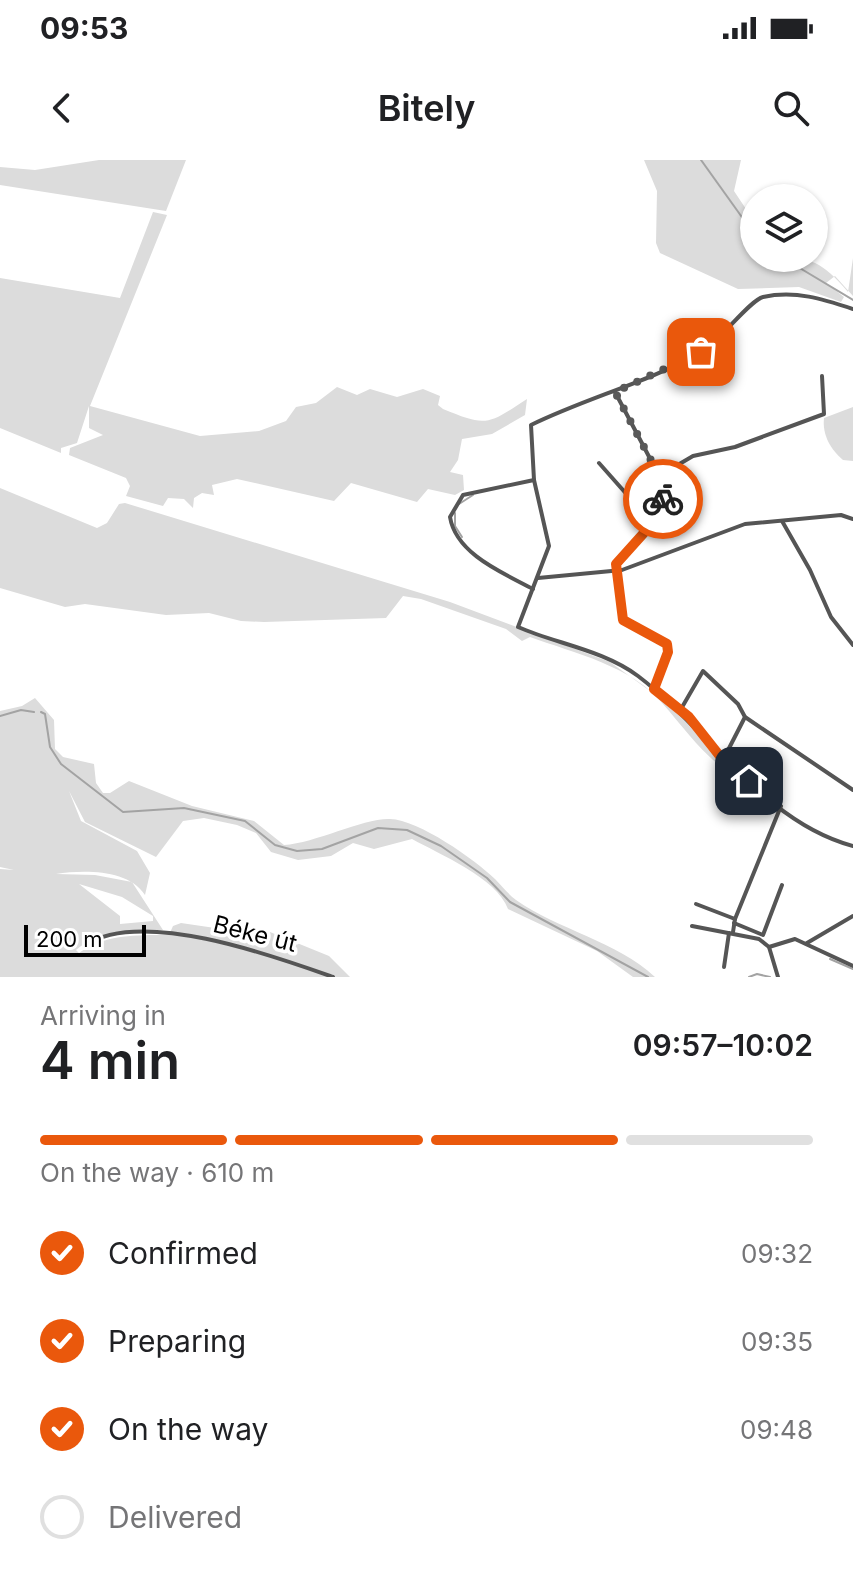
<!DOCTYPE html>
<html lang="en">
<head>
<meta charset="utf-8">
<style>
	:root { --surface:#fff; --page:#f2f2f2; --text:#202124; --muted:#757577; --line:#e0e0e0; --accent:#ea580c }
	body { margin:0; font-family:Inter,sans-serif; background:var(--page); color:var(--text); height:100vh; display:flex; flex-direction:column; font-size:30px; white-space:nowrap }
	* { box-sizing:border-box; margin:0 }
	p { font-size:26px; color:var(--muted) }
	.icon { flex:none; width:44px; height:44px; fill:none; stroke:currentColor; stroke-width:2; stroke-linecap:round; stroke-linejoin:round }
	.map { position:relative; height:817px; overflow:hidden }
	.drawer { display:flex; flex-direction:column; background:var(--surface); flex:1 }
	.drawer>* { flex:none }
	.controls { position:absolute; left:740px; top:24px; display:grid; gap:16px }
	.controls a { display:grid; place-items:center; width:88px; height:88px; border-radius:50%; background:var(--surface); box-shadow:0 2px 6px #0004; font-size:40px }
	.scale { position:absolute; left:24px; bottom:20px; width:122px; box-sizing:border-box; padding-left:8px; border:4px solid #000; border-top:0; font-size:22px; line-height:28px; white-space:nowrap; color:#000; -webkit-text-stroke:6px #fff; paint-order:stroke }
	.pin { position:absolute; display:grid; place-items:center; width:68px; height:68px; color:#fff; margin:-34px; border-radius:16px; box-shadow:0 4px 12px #0006 }
	.courier { position:absolute; display:grid; place-items:center; width:80px; height:80px; margin:-40px; border:6px solid #ea580c; border-radius:50%; background:#fff; color:#222; box-shadow:0 2px 10px #0007 }
	.summary em { font-style:normal; font-weight:600 }
	.summary div { display:flex; flex-direction:column-reverse }
	.summary { display:flex; align-items:center; justify-content:space-between; height:136px; padding:0 40px }
	h1 { font-size:52px; font-weight:600; line-height:60px }
	.bar { display:grid; grid-template-columns:repeat(4,1fr); gap:12px 8px; align-content:center; height:96px; padding:0 40px }
	.bar i { height:10px; border-radius:6px; background:var(--line) }
	.bar .on { background:var(--accent) }
	.bar p { grid-column:span 4 }
	ol { padding:0 40px; list-style:none }
	li { display:flex; align-items:center; gap:24px; height:88px }
	li p { margin-inline-start:auto }
	li .icon { padding:8px; border-radius:50%; background:var(--accent); color:#fff; stroke-width:4 }
	li:last-child { color:var(--muted) }
	li i { width:44px; height:44px; border:4px solid var(--line); border-radius:50% }
	.status { display:flex; justify-content:space-between; align-items:center; height:56px; padding:0 40px; background:var(--surface); direction:ltr }
	.status svg { height:22px; fill:currentColor }
	header { display:flex; justify-content:space-between; align-items:center; height:104px; padding:0 40px; background:var(--surface); font-size:36px; font-weight:600 }
	.map>svg:first-child { display:block }
	.green { fill:#dcdcdc; fill-rule:evenodd }
	.lines { fill:none; stroke-linecap:round; stroke-linejoin:round }
	.stream { stroke:#a3a3a3; stroke-width:2 }
	.minor { stroke:#555; stroke-width:4 }
	.done { stroke:#595959; stroke-width:8; stroke-dasharray:0 14.4 }
	.route { stroke:#ea580c; stroke-width:10 }
	.labels { text-anchor:middle; stroke-width:7; stroke-linejoin:round; paint-order:stroke }
	.street-label { font-size:24px; fill:#000; stroke:#fff }
</style>
</head>
<body>
<div class="status"><b>09:53</b><svg viewBox="0 0 49 12"><path d="M0 12V9h3v3zM5 12V6h3v6zM10 12V3h3v9zM15 12V0h3v12zM26 1h20v11H26zM47 4h2v5h-2z"/></svg></div>
<header><svg class="icon" aria-label="back" viewBox="0 0 24 24"><path d="M15 5l-7 7 7 7"/></svg>Bitely<svg class="icon" aria-label="search" viewBox="0 0 24 24"><circle cx="10" cy="10" r="6"/><path d="M15 15l6 6"/></svg></header>
<div class="map">
<svg width="853" height="817" viewBox="0 0 853 817">
	<rect width="100%" height="100%" fill="#fff"/>
	<g class="green">
		<path d="M99 0H186L166 51 0 25V7L35 10Z"/>
		<path d="M644 0H741L734 31 754 61V98C802 98 815 92 848 132L853 98V136L835 116 826 123 844 137 841 142 799 127 738 129 660 93 656 83 657 31Z"/>
		<path d="M153 52 167 55 90 246 200 276 259 271 286 261 296 247 316 243 337 227 357 235 370 229 397 237 423 229 440 236 438 245 443 249C487 267 487 265 527 239L525 255 492 274 462 279 458 300 450 312 463 315 464 330 455 335 428 329 417 342 351 323 334 341 237 319 212 325 214 335 202 333 194 338 193 348 184 339 168 338 163 346 126 336 130 326 126 318 69 295 70 288 103 275 89 268V246L77 283 61 288V293L0 268V118L120 138Z"/>
		<path d="M853 247V301L843 300C831 290 822 275 824 258Z"/>
		<path d="M0 328 97 368 107 363 119 344 125 343 450 442 610 502 686 557 708 589 724 603 721 607C697 587 683 567 663 544 632 506 574 493 530 477L522 481 506 469 421 439 403 436 386 458 264 462 241 461 209 453 166 455 85 444 65 447 0 428Z"/>
		<path d="M35 538 54 560 55 589 63 597 94 604 96 623 103 633H110L129 621 192 646 254 661 284 685C316 683 363 658 390 659 419 660 474 699 495 719 502 726 508 734 516 740 559 770 616 781 655 817H633L597 791 508 749C497 718 439 694 412 679L374 689 353 683 331 696 298 700 271 692 256 673 237 665 204 658 183 661 156 697 85 662 69 631 81 661 137 691 150 713 145 735C128 709 84 710 56 714L95 715 132 722 163 770C133 771 99 770 76 790L79 793C105 774 137 775 169 775L173 766 181 763 249 773 270 772 329 796 350 817H0V709L14 710 0 707V551L22 546ZM79 724 122 737 153 756V761L120 764V756Z"/>
	</g>
	<g class="lines">
		<g class="stream">
			<path d="M701 0 754 74"/>
			<path d="M783 98 853 140"/>
			<path d="M459 344 473 335"/>
			<path d="M455 353V366L462 377"/>
			<path d="M41 552 45 554 50 587 61 604 123 652 184 648 245 661 275 685 297 691 322 689 378 668 407 670 441 686 487 718 510 742 648 817"/>
			<path d="M0 556 21 550 34 552"/>
			<path d="M830 799 853 809"/>
			<path d="M749 817 757 814 770 817"/>
		</g>
		<g class="minor">
			<path d="M853 149C823 139 795 130 763 137 750 140 719 182 700 193 646 223 586 238 531 265L534 320 549 386 518 467C557 484 603 490 638 516 708 569 763 662 853 686"/>
			<path d="M615 232 665 327"/>
			<path d="M599 303 653 364"/>
			<path d="M782 361 810 410 831 457 853 485"/>
			<path d="M538 418 622 410 745 364 841 355 853 359"/>
			<path d="M533 429C503 413 456 394 450 357L463 335 534 320"/>
			<path d="M654 529 669 486 623 460 616 404 660 355 665 327 676 306 693 296 735 287 824 254 822 216"/>
			<path d="M681 549 703 511 738 544 745 557 853 630"/>
			<path d="M723 600 745 557"/>
			<path d="M696 744 735 759"/>
			<path d="M734 763 763 775 782 725"/>
			<path d="M692 766 759 779 769 787 778 817"/>
			<path d="M733 772 735 759 781 646"/>
			<path d="M807 783 853 756"/>
			<path d="M85 785C142 748 274 796 333 817"/>
			<path d="M769 787 795 779 853 806"/>
			<path d="M724 807 729 773"/>
		</g>
	</g>
	<g class="lines">
		<path class="done" d="M663 339 665 327 615 232 701 192"/>
		<path class="route" d="M663 339 660 355 616 404 623 460 667 484 668 492 654 529 689 557 723 600 749 621"/>
	</g>
	<g class="labels">
		<g class="street-label">
			<text transform="translate(255 774) rotate(14)" y="8">Béke út</text>
		</g>
	</g>
</svg>
<div class="controls">
<a><svg class="icon" aria-label="layers" viewBox="0 0 24 24"><path d="M12 4l9 5-9 5-9-5zM3 14l9 5 9-5"/></svg></a>
</div>
<div class="scale">200 m</div>
<div class="pin" style="left:701px;top:192px;background:#ea580c"><svg class="icon" aria-label="bag" viewBox="0 0 24 24"><path d="M5 8h14l-1 12H6zM9 8a3 3 0 0 1 6 0"/></svg></div>
<div class="pin" style="left:749px;top:621px;background:#1f2937"><svg class="icon" aria-label="home" viewBox="0 0 24 24"><path d="M3 11l9-7 9 7M6 9v11h12V9"/></svg></div>
<div class="courier" style="left:663px;top:339px"><svg class="icon" aria-label="bike" viewBox="0 0 24 24"><circle cx="6" cy="16" r="4"/><circle cx="18" cy="16" r="4"/><path d="M6 16l4-8h5l3 8M10 8l3 8H6M13 5h3"/></svg></div>
</div>
<section class="drawer">
<div class="summary"><div><h1>4 min</h1><p>Arriving in</p></div><em>09:57–10:02</em></div>
<div class="bar"><i class="on"></i><i class="on"></i><i class="on"></i><i></i><p>On the way · 610 m</p></div>
<ol>
<li><svg class="icon" aria-label="check" viewBox="0 0 24 24"><path d="M5 12l5 5 9-10"/></svg>Confirmed<p>09:32</p></li>
<li><svg class="icon" aria-label="check" viewBox="0 0 24 24"><path d="M5 12l5 5 9-10"/></svg>Preparing<p>09:35</p></li>
<li><svg class="icon" aria-label="check" viewBox="0 0 24 24"><path d="M5 12l5 5 9-10"/></svg>On the way<p>09:48</p></li>
<li><i></i>Delivered</li>
</ol>
</section>
</body>
</html>
